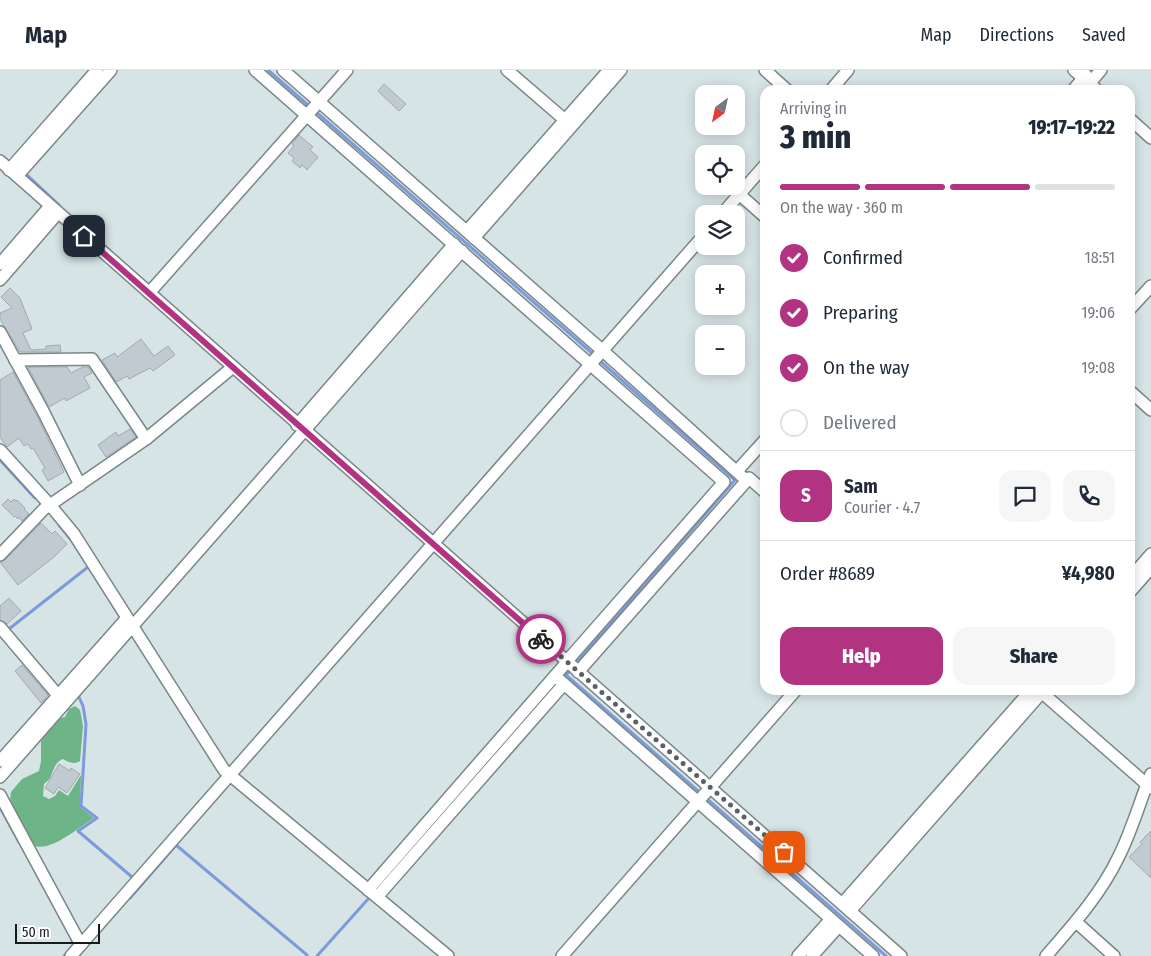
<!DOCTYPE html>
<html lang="en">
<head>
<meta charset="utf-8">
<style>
	:root { --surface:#fff; --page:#f6f6f7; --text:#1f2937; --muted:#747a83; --line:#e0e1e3; --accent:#b13382 }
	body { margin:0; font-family:"Fira Sans Condensed",sans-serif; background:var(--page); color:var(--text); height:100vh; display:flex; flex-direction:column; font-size:19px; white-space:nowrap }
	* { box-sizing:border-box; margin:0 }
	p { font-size:16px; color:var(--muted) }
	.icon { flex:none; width:28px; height:28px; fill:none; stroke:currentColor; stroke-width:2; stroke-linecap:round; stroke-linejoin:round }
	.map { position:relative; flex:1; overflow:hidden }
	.drawer { position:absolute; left:760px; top:15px; width:375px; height:610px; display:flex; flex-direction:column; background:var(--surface); border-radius:15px; box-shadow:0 2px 12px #0003 }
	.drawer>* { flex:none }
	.needle { width:32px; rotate:213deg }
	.fabs { position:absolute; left:695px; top:15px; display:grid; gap:10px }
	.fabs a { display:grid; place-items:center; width:50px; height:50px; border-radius:10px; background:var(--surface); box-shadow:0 2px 12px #0003; font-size:25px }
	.scale { position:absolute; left:15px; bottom:12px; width:85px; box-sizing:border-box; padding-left:5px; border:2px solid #161b1c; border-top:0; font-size:14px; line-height:18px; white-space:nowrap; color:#161b1c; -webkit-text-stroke:4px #fff; paint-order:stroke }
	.pin { position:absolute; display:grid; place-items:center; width:42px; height:42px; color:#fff; margin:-21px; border-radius:10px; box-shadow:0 2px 8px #0006 }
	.courier { position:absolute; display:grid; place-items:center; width:50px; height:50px; margin:-25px; border:4px solid #b13382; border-radius:50%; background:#fff; color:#222; box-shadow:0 1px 6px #0007 }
	.summary em { font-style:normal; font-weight:800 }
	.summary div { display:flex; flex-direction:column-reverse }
	.summary { display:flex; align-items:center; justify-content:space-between; height:85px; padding:0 20px }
	h1 { font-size:32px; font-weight:800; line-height:38px }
	.bar { display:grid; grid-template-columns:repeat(4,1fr); gap:8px 5px; align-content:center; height:60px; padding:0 20px }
	.bar i { height:6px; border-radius:4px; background:var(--line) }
	.bar .on { background:var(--accent) }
	.bar p { grid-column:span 4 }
	.line { display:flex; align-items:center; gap:12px; padding:0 20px; border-top:1px solid var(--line) }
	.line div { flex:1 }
	.round { display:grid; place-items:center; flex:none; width:52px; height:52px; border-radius:15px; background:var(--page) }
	ol { padding:0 20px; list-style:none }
	li { display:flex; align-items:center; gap:15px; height:55px }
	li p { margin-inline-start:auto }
	li .icon { padding:5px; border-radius:50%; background:var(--accent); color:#fff; stroke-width:4 }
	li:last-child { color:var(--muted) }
	li i { width:28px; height:28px; border:2px solid var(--line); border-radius:50% }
	.button { display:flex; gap:10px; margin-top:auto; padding:10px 20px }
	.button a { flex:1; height:58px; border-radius:15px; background:var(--accent); color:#fff; font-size:20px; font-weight:800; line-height:58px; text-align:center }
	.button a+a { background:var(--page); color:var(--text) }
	header { display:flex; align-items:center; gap:30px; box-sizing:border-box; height:70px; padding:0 25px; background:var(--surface); border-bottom:1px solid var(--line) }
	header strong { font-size:24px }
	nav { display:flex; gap:28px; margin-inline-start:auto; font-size:18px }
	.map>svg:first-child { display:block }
	.forest { fill:#6db587 }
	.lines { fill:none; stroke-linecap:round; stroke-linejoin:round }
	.stream { stroke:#7d9bdb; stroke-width:3 }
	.building { fill:#c0cad0; stroke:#a0aab0 }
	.minor-casing { stroke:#7a8688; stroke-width:14 }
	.minor { stroke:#fff; stroke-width:11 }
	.done { stroke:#5a6163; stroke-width:5; stroke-dasharray:0 9 }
	.route { stroke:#b13382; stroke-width:6 }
</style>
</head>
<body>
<header>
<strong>Map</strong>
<nav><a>Map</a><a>Directions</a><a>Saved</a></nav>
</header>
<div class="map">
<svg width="1151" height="886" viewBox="0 0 1151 886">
	<rect width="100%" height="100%" fill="#d7e4e6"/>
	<path class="forest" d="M75 636 80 640 83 656 80 691C74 695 68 692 63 689 54 693 54 700 50 708 49 710 46 712 44 714L43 726 49 729 55 726 59 720 68 726 81 705 80 737 94 748C79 757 49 784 32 775L10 731 11 722 22 709 39 701 41 691V669L58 649 65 647 69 639Z"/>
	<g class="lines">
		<g class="stream">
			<path d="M268 0 308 35"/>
			<path d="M316 42 593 284"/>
			<path d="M26 104 59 135"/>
			<path d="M0 390 35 428"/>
			<path d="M59 455 72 471 121 548"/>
			<path d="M9 559 88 497"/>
			<path d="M575 594 735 410 600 291"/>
			<path d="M569 602 566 605 886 886"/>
			<path d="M78 625 83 636 86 654 81 736 97 748 78 761 132 807"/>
			<path d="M527 647 554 617"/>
			<path d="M0 737 19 772"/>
			<path d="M130 828 176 775 307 885"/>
			<path d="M64 886 73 875 72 870"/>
			<path d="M317 886 369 828"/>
		</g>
	</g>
	<g class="building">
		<path d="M384 14 406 34 399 41 378 21Z"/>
		<path d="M299 65 313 77 310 80 318 87 307 100 302 95 300 98 292 91 294 88 288 83 294 76 292 74Z"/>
		<path d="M10 218 20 228 32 259 23 263 31 280 46 279V276L60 275 61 282H20L0 249V243L12 238 1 227Z"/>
		<path d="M141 269 154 286 168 276 175 285 153 301 150 298 129 309 127 306 116 312 102 290 115 283 117 287Z"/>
		<path d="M28 297H67L71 303 83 297H88L92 303 84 307 90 318 66 331 65 328 49 337Z"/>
		<path d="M13 302 36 344 64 402 48 411 42 400 45 398 33 378 31 379 28 374 24 376 19 368 7 377 0 367V310Z"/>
		<path d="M130 359 136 367 106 387 98 375 116 362 118 366Z"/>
		<path d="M8 429 11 432 14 429 16 431 17 430 25 438 24 439 29 444 22 451 19 447 18 449 15 446 14 447 2 435Z"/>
		<path d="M41 453 52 464 55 461 67 474 54 487 18 515 0 492 5 490Z"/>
		<path d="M9 528 21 541 7 554 0 550V536Z"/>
		<path d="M22 595 48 625 41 633 15 601Z"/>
		<path d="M59 694 70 701 71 698 80 704 67 723 58 717 54 724 45 718Z"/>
		<path d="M1151 761V808L1129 787 1142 774 1140 772Z"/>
	</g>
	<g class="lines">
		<defs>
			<g id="minor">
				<path d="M255 0 724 412 566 592"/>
				<path d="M283 0 603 281 747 411"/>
				<path d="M507 0 565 50"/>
				<path d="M765 0 787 20"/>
				<path d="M1074 0 1097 20"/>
				<path d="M831 20 848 0"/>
				<path d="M1073 20 1086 5"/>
				<path d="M1084 20 1101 0"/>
				<path d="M1130 49 1151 68"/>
				<path d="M0 91 901 886"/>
				<path d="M9 100 97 0"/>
				<path d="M17 106 111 0"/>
				<path d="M739 124 765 147"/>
				<path d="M722 144 765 95"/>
				<path d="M467 161 609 0"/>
				<path d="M474 168 621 0"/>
				<path d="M0 194 50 136"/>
				<path d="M0 210 58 143"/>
				<path d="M149 223 347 0"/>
				<path d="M1130 239 1151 216"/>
				<path d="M0 262 43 341 80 415"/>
				<path d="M15 290 92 289 146 369"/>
				<path d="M1130 321 1151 340"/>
				<path d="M297 355 454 174"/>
				<path d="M0 380 50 435 74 464 224 700 448 886"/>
				<path d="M737 401 765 370"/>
				<path d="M0 485 44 439 146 369 233 297"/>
				<path d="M1130 508 1151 484"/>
				<path d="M1130 522 1151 498"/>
				<path d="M0 557 62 630"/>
				<path d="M578 602 749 408 765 422"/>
				<path d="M555 606 873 886"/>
				<path d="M1039 620 1151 718"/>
				<path d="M0 691 127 548"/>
				<path d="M0 707 462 181"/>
				<path d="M0 725 81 875"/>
				<path d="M368 820 567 592"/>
				<path d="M377 827 564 614"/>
				<path d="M842 834 1031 620"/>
				<path d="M850 841 1044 620"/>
				<path d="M1076 852 1114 886"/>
				<path d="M71 886 704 165"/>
				<path d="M562 886 796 620"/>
				<path d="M798 886 831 849"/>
				<path d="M812 886 839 856"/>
				<path d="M1046 886C1073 855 1101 824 1119 786 1132 760 1140 731 1151 704"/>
			</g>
		</defs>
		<use href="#minor" class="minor-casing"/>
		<use href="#minor" class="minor"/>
	</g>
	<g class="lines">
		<path class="done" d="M541 569 784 782"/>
		<path class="route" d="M84 166 541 569"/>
	</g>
</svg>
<div class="fabs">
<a><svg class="needle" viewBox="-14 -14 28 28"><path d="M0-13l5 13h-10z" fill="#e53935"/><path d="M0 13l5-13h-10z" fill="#747a83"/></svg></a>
<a><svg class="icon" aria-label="locate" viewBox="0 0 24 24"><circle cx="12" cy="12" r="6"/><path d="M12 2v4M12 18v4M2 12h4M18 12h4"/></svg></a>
<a><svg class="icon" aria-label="layers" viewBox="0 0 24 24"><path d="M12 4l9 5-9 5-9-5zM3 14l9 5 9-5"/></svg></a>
<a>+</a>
<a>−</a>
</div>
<div class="scale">50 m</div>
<div class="pin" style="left:784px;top:782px;background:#ea580c"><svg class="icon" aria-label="bag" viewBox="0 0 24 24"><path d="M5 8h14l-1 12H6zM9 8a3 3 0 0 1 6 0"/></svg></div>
<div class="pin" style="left:84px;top:166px;background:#1f2937"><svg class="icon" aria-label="home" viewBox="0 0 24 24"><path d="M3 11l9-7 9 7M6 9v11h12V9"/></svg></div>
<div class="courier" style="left:541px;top:569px"><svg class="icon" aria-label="bike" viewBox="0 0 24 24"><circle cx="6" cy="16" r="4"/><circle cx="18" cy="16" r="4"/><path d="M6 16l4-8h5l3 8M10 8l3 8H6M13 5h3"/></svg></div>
<section class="drawer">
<div class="summary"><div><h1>3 min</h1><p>Arriving in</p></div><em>19:17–19:22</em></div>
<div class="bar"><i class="on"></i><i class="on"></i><i class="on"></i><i></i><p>On the way · 360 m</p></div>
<ol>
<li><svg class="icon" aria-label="check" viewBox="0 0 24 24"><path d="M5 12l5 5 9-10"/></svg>Confirmed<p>18:51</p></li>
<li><svg class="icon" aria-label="check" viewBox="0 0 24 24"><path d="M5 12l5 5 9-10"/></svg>Preparing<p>19:06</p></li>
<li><svg class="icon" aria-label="check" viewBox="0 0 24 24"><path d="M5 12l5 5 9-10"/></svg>On the way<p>19:08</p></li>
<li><i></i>Delivered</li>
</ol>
<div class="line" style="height:90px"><b class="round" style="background:var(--accent);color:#fff">S</b><div><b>Sam</b><p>Courier · 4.7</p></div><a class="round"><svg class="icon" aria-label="chat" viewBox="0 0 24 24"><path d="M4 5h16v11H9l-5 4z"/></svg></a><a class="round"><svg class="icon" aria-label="phone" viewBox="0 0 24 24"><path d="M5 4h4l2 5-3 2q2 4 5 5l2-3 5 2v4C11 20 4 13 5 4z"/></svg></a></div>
<div class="line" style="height:65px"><div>Order #8689</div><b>¥4,980</b></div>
<div class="button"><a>Help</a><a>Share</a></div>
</section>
</div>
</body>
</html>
